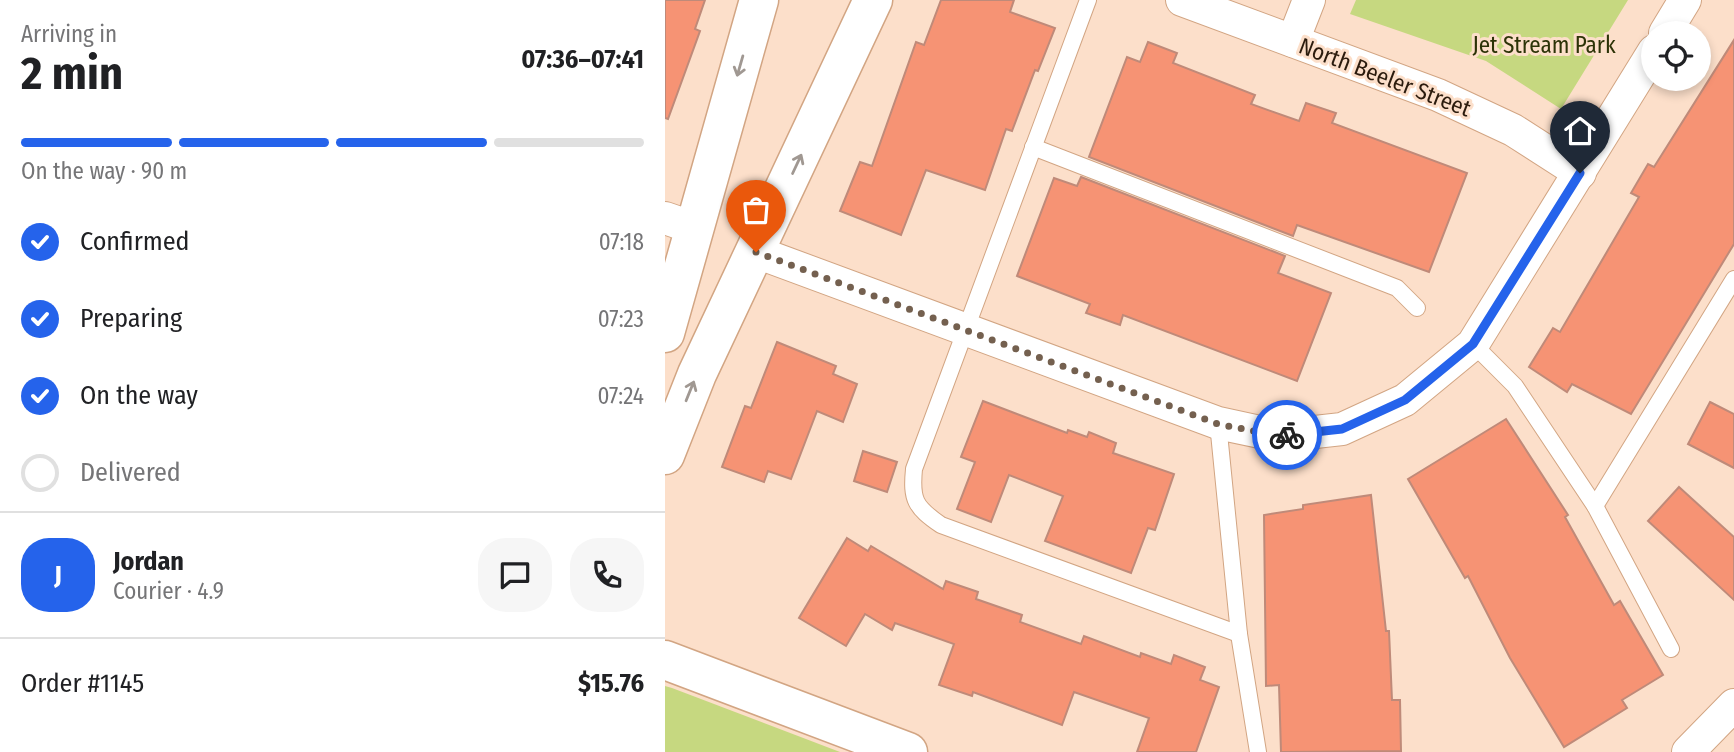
<!DOCTYPE html>
<html lang="en">
<head>
<meta charset="utf-8">
<style>
	:root { --surface:#fff; --page:#f6f6f6; --text:#202124; --muted:#757577; --line:#e0e0e0; --accent:#2563eb }
	body { margin:0; font-family:"Fira Sans Condensed",sans-serif; background:var(--page); color:var(--text); height:100vh; display:flex; flex-direction:column; font-size:26px; white-space:nowrap }
	* { box-sizing:border-box; margin:0 }
	p { font-size:23px; color:var(--muted) }
	.icon { flex:none; width:38px; height:38px; fill:none; stroke:currentColor; stroke-width:2; stroke-linecap:round; stroke-linejoin:round }
	.map { position:relative; flex:1; overflow:hidden }
	.panel { display:flex; flex-direction:column; background:var(--surface); width:665px }
	.panel>* { flex:none }
	.tools { position:absolute; left:976px; top:21px; display:grid; gap:14px }
	.tools a { display:grid; place-items:center; width:70px; height:70px; border-radius:50%; background:var(--surface); box-shadow:0 4px 10px #0003; font-size:35px }
	.pin { position:absolute; display:grid; place-items:center; width:60px; height:60px; color:#fff; margin:-72px -30px; border-radius:50% 50% 50% 0; rotate:-45deg; box-shadow:0 0 7px #0007 }
	.pin .icon { rotate:45deg }
	.courier { position:absolute; display:grid; place-items:center; width:70px; height:70px; margin:-35px; border:5px solid #2563eb; border-radius:50%; background:#fff; color:#222; box-shadow:0 2px 9px #0007 }
	.overview em { font-style:normal; font-weight:700 }
	.overview div { display:flex; flex-direction:column-reverse }
	.overview { display:flex; align-items:center; justify-content:space-between; height:119px; padding:0 21px }
	h1 { font-size:46px; font-weight:700; line-height:52px }
	.bar { display:grid; grid-template-columns:repeat(4,1fr); gap:10px 7px; align-content:center; height:84px; padding:0 21px }
	.bar i { height:9px; border-radius:5px; background:var(--line) }
	.bar .active { background:var(--accent) }
	.bar p { grid-column:span 4 }
	.line { display:flex; align-items:center; gap:18px; padding:0 21px; border-top:2px solid var(--line) }
	.line div { flex:1 }
	.round { display:grid; place-items:center; flex:none; width:74px; height:74px; border-radius:28px; background:var(--page) }
	ol { padding:0 21px; list-style:none }
	li { display:flex; align-items:center; gap:21px; height:77px }
	li p { margin-inline-start:auto }
	li .icon { padding:7px; border-radius:50%; background:var(--accent); color:#fff; stroke-width:4 }
	li:last-child { color:var(--muted) }
	li i { width:38px; height:38px; border:4px solid var(--line); border-radius:50% }
	main { display:flex; flex:1; min-height:0 }
	.map>svg:first-child { display:block }
	.green { fill:#c6d880 }
	.building { fill:#f69374; stroke:#bf8a79; stroke-width:2 }
	.lines { fill:none; stroke-linecap:round; stroke-linejoin:round }
	.service-casing { stroke:#d2a583; stroke-width:18 }
	.minor-casing { stroke:#d2a583; stroke-width:34 }
	.tertiary-casing { stroke:#d2a583; stroke-width:41 }
	.service { stroke:#fff; stroke-width:16 }
	.minor { stroke:#fff; stroke-width:32 }
	.tertiary { stroke:#fff; stroke-width:38 }
	.oneway { stroke:#a09892 }
	.done { stroke:#74604f; stroke-width:7; stroke-dasharray:0 12.6 }
	.route { stroke:#2563eb; stroke-width:9 }
	.labels { text-anchor:middle; stroke-width:6; stroke-linejoin:round; paint-order:stroke }
	.park-label { font-size:23px; fill:#2c3307; stroke:#fcdfca }
	.street-label { font-size:23px; fill:#2b1b0d; stroke:#fcdfca }
</style>
</head>
<body>
<main>
<section class="panel">
<div class="overview"><div><h1>2 min</h1><p>Arriving in</p></div><em>07:36–07:41</em></div>
<div class="bar"><i class="active"></i><i class="active"></i><i class="active"></i><i></i><p>On the way · 90 m</p></div>
<ol>
<li><svg class="icon" aria-label="check" viewBox="0 0 24 24"><path d="M5 12l5 5 9-10"/></svg>Confirmed<p>07:18</p></li>
<li><svg class="icon" aria-label="check" viewBox="0 0 24 24"><path d="M5 12l5 5 9-10"/></svg>Preparing<p>07:23</p></li>
<li><svg class="icon" aria-label="check" viewBox="0 0 24 24"><path d="M5 12l5 5 9-10"/></svg>On the way<p>07:24</p></li>
<li><i></i>Delivered</li>
</ol>
<div class="line" style="height:126px"><b class="round" style="background:var(--accent);color:#fff">J</b><div><b>Jordan</b><p>Courier · 4.9</p></div><a class="round"><svg class="icon" aria-label="chat" viewBox="0 0 24 24"><path d="M4 5h16v11H9l-5 4z"/></svg></a><a class="round"><svg class="icon" aria-label="phone" viewBox="0 0 24 24"><path d="M5 4h4l2 5-3 2q2 4 5 5l2-3 5 2v4C11 20 4 13 5 4z"/></svg></a></div>
<div class="line" style="height:91px"><div>Order #1145</div><b>$15.76</b></div>
</section>
<div class="map">
<svg width="1069" height="752" viewBox="0 0 1069 752">
	<rect width="100%" height="100%" fill="#fcdfca"/>
	<g class="green">
		<path d="M691 0H963L896 109 821 61 685 14Z"/>
		<path d="M0 686 7 688 175 752H0Z"/>
	</g>
	<g class="building">
		<path d="M0 0H40L30 29 35 31 3 119 0 118Z"/>
		<path d="M276 0H349L345 12 390 28 373 71 370 70 347 131 341 129 320 190 261 170 236 235 175 211 195 162 207 166 251 42 259 45Z"/>
		<path d="M1069 40V244L966 414 907 384 902 392 864 367 888 328 895 332 974 197 966 193 983 164 989 167Z"/>
		<path d="M483 42 512 53 508 63 590 95 586 104 634 121 641 103 671 113 667 123 802 173 764 272 632 225 628 236 424 157 462 57 475 62Z"/>
		<path d="M416 177 620 256 613 273 666 293 632 381 458 315 455 325 421 313 425 304 352 276 389 178 412 186Z"/>
		<path d="M112 342 171 366 168 374 192 384 178 422 152 411 126 479 103 471 99 482 57 467 80 406 86 408Z"/>
		<path d="M318 401 402 433 403 430 422 437 424 432 451 443 448 453 509 474 490 530 483 528 466 573 380 541 398 496 344 475 326 522 292 509 310 462 296 457Z"/>
		<path d="M1045 402 1069 414V468L1023 444Z"/>
		<path d="M841 419 903 515 900 517 949 605 955 601 998 675 957 700 962 708 899 747 845 658 803 576 800 578 743 479Z"/>
		<path d="M198 451 232 462 222 492 189 481Z"/>
		<path d="M1014 487 1069 537V600L983 521Z"/>
		<path d="M706 495 721 631H724L727 700H735L736 751 616 752 614 685 601 686 599 515 638 509V505Z"/>
		<path d="M182 538 203 551 206 546 278 589 281 581 313 592 311 599 357 615 355 622 416 644 419 636 475 657 476 653 506 664 509 655 540 667 535 680 554 687 531 752H472L484 718 409 692 397 725 308 692 307 696 274 685 289 644 230 623 227 630 200 614 181 646 134 618Z"/>
	</g>
	<g class="lines">
		<defs>
			<g id="service">
				<path d="M423 0 249 469C246 500 250 507 276 525L574 634"/>
				<path d="M368 147 732 288 752 308"/>
				<path d="M808 344 850 386 930 506 1006 649"/>
				<path d="M553 423 574 634 593 752"/>
				<path d="M930 506 1069 279"/>
			</g>
			<g id="minor">
				<path d="M517 0 773 95 848 130 915 173"/>
				<path d="M1000 33 1020 0"/>
				<path d="M628 41 644 0"/>
				<path d="M0 218 29 228"/>
				<path d="M91 252 553 423 614 436 677 429 740 400 808 344 989 51"/>
				<path d="M1023 752 1069 705"/>
			</g>
			<g id="tertiary">
				<path d="M0 333 94 0"/>
				<path d="M0 455 32 374 208 0"/>
				<path d="M0 660 243 752"/>
			</g>
		</defs>
		<use href="#service" class="service-casing"/>
		<use href="#minor" class="minor-casing"/>
		<use href="#tertiary" class="tertiary-casing"/>
		<use href="#service" class="service"/>
		<use href="#minor" class="minor"/>
		<use href="#tertiary" class="tertiary"/>
	</g>
	<defs><path id="oneway-shaft" d="M-6 0H5M1.5-3L5.5 0L1.5 3" fill="none" stroke-width="1.6" stroke-linecap="round" stroke-linejoin="round" transform="scale(1.75)"/></defs>
	<g class="oneway">
		<use href="#oneway-shaft" transform="translate(75 66) rotate(106)"/>
		<use href="#oneway-shaft" transform="translate(132 164) rotate(-65)"/>
		<use href="#oneway-shaft" transform="translate(25 391) rotate(-68)"/>
	</g>
	<g class="lines">
		<path class="done" d="M91 252 553 424 614 436 622 435"/>
		<path class="route" d="M622 435 677 429 740 400 808 344 915 173"/>
	</g>
	<g class="labels">
		<g class="park-label">
			<text x="879" y="53">Jet Stream Park</text>
		</g>
		<g class="street-label">
			<text transform="translate(720 77) rotate(21)" y="8">North Beeler Street</text>
		</g>
	</g>
</svg>
<div class="tools">
<a><svg class="icon" aria-label="locate" viewBox="0 0 24 24"><circle cx="12" cy="12" r="6"/><path d="M12 2v4M12 18v4M2 12h4M18 12h4"/></svg></a>
</div>
<div class="pin" style="left:91px;top:252px;background:#ea580c"><svg class="icon" aria-label="bag" viewBox="0 0 24 24"><path d="M5 8h14l-1 12H6zM9 8a3 3 0 0 1 6 0"/></svg></div>
<div class="pin" style="left:915px;top:173px;background:#1f2937"><svg class="icon" aria-label="home" viewBox="0 0 24 24"><path d="M3 11l9-7 9 7M6 9v11h12V9"/></svg></div>
<div class="courier" style="left:622px;top:435px"><svg class="icon" aria-label="bike" viewBox="0 0 24 24"><circle cx="6" cy="16" r="4"/><circle cx="18" cy="16" r="4"/><path d="M6 16l4-8h5l3 8M10 8l3 8H6M13 5h3"/></svg></div>
</div>
</main>
</body>
</html>
